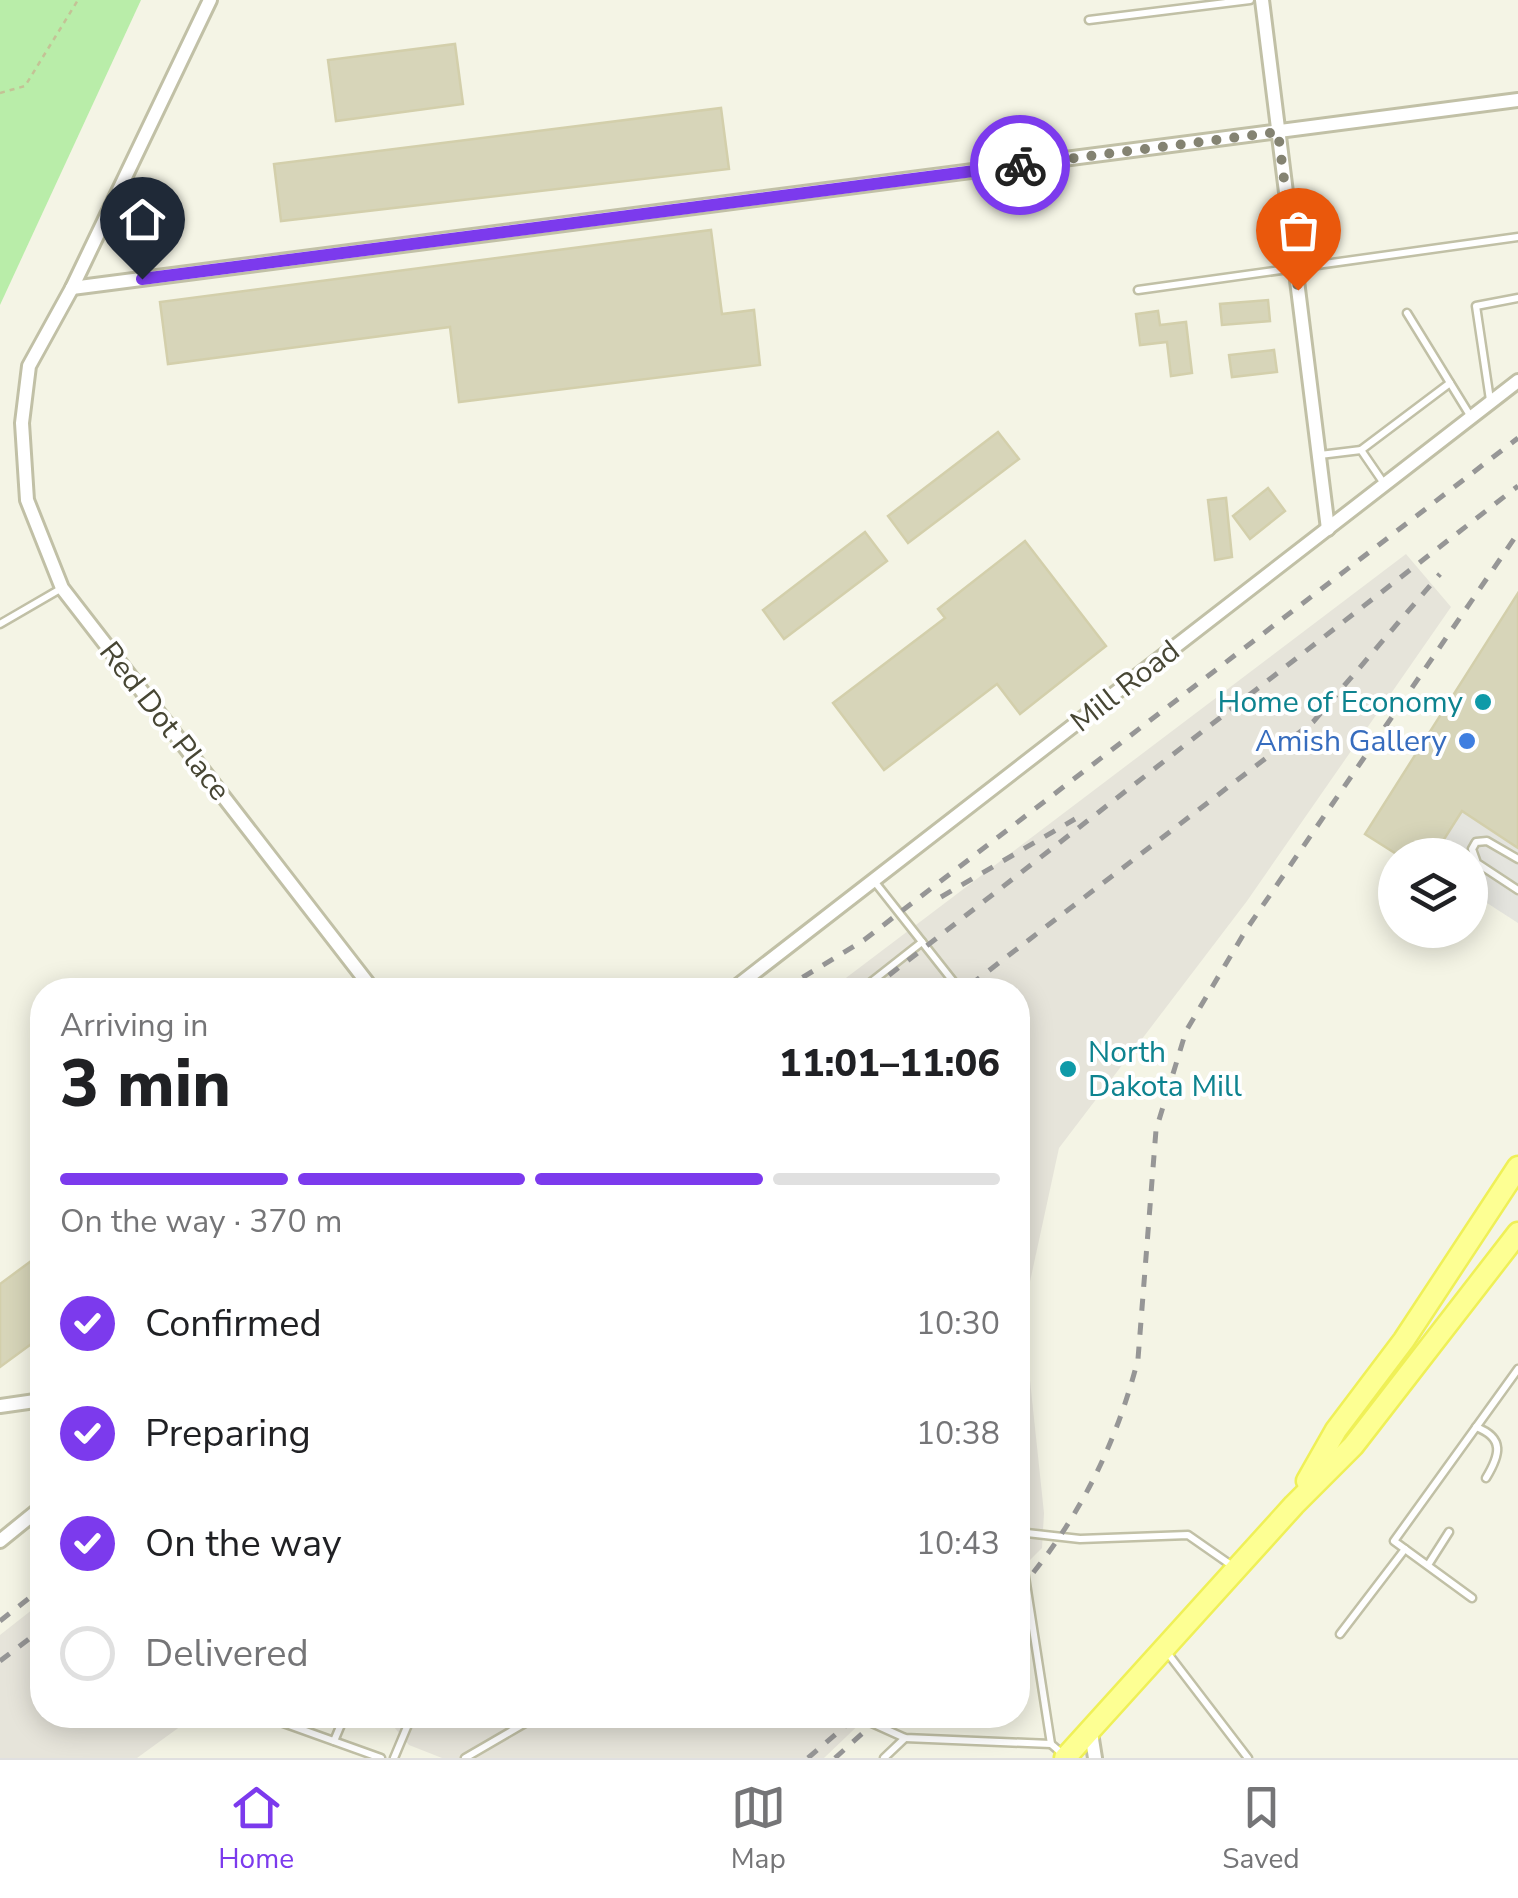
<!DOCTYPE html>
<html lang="en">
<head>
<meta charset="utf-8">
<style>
	:root { --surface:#fff; --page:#f6f6f6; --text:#202124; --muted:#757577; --line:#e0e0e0; --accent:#7c3aed }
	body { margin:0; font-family:"Nunito Sans",sans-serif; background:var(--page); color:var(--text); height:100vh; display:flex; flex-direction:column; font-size:38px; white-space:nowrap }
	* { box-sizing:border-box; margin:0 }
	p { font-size:32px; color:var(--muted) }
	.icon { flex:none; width:55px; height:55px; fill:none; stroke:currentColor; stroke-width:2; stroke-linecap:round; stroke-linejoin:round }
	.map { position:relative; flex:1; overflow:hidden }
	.side { position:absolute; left:30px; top:978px; width:1000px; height:750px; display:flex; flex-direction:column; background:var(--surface); border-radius:40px; box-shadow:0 5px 25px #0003 }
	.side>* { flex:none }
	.buttons { position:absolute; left:1378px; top:838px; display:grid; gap:20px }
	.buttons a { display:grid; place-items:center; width:110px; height:110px; border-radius:50%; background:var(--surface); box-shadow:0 5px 25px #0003; font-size:50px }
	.pin { position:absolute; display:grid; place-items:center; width:85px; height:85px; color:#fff; margin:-102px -42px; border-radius:50% 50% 50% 0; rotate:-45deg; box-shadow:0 0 10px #0007 }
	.pin .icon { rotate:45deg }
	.courier { position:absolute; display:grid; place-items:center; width:100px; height:100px; margin:-50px; border:8px solid #7c3aed; border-radius:50%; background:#fff; color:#222; box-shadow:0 2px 12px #0007 }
	.overview em { font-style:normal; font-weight:800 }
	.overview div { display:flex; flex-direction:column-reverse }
	.overview { display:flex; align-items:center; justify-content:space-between; height:170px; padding:0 30px }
	h1 { font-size:65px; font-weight:800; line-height:75px }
	.bar { display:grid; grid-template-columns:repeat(4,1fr); gap:15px 10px; align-content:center; height:120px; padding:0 30px }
	.bar i { height:12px; border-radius:8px; background:var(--line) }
	.bar .current { background:var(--accent) }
	.bar p { grid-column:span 4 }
	ol { padding:0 30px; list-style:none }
	li { display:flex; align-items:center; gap:30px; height:110px }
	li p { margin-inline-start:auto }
	li .icon { padding:10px; border-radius:50%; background:var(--accent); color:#fff; stroke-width:4 }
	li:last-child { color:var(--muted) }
	li i { width:55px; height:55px; border:5px solid var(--line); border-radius:50% }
	.dock { display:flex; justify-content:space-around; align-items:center; height:140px; border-top:2px solid var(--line); background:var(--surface); font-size:28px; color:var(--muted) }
	.dock a { display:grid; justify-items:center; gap:5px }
	.dock .current { color:var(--accent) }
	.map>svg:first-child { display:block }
	.industrial { fill:#e6e4da }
	.green { fill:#b9eda9 }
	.parking { fill:#e4e4de }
	.building { fill:#d7d5b9; stroke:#d3cfab; stroke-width:2.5 }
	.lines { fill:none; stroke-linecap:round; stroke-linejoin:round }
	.service-casing { stroke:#c1c0a6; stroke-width:11 }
	.minor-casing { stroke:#c1c0a6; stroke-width:18 }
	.primary-casing { stroke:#eff057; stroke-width:25 }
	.path { stroke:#c4c296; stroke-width:2.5; stroke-dasharray:5 5; stroke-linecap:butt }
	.service { stroke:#fff; stroke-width:6 }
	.minor { stroke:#fff; stroke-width:12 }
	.primary { stroke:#fdff93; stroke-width:20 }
	.rail { stroke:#969696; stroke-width:5; stroke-dasharray:12 12; stroke-linecap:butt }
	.done { stroke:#848372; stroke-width:10; stroke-dasharray:0 18 }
	.route { stroke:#7c3aed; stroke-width:12 }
	.culture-dot { fill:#0f9aa8; stroke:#fff; stroke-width:4 }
	.shop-dot { fill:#3f7fe0; stroke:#fff; stroke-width:4 }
	.labels { text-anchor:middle; stroke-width:8; stroke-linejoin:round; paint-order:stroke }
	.street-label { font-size:30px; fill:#474634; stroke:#fff }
	.culture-label { font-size:30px; fill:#0d838f; stroke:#fff; text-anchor:end }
	.shop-label { font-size:30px; fill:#366cbe; stroke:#fff; text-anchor:end }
</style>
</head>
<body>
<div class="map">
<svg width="1518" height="1758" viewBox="0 0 1518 1758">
	<rect width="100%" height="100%" fill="#f4f4e5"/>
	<g class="industrial">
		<path d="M1406 554 1451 607 1247 901 1059 1148 1023 1314 1044 1513 1042 1548 1018 1572V990H830Z"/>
		<path d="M42 1602V1715H196L137 1758H0V1635Z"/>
		<path d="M384 1715H869L824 1758H442L409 1745Z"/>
	</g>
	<path class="green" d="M0 0H141L0 305Z"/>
	<path class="parking" d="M1462 811 1518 848V923L1470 892V855H1434Z"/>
	<g class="building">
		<path d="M455 44 463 104 336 121 328 60Z"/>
		<path d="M721 108 729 169 281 221 274 164Z"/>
		<path d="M711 230 722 314 754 310 760 365 459 402 450 327 168 364 160 302Z"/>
		<path d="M1268 300 1270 321 1222 325 1220 304Z"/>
		<path d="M1158 311 1160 325 1186 322 1192 373 1171 376 1167 342 1140 345 1136 314Z"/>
		<path d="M1274 350 1277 372 1232 377 1229 355Z"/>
		<path d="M998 432 1019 459 908 543 888 516Z"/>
		<path d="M1268 488 1285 511 1250 539 1233 516Z"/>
		<path d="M1226 498 1232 557 1215 560 1208 500Z"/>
		<path d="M865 532 887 561 784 639 763 610Z"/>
		<path d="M1025 541 1106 646 1020 714 997 684 884 770 833 703 945 618 938 609Z"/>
		<path d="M1518 593V848L1462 811 1434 855H1398L1365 834Z"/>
		<path d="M42 1253V1336L0 1367V1284Z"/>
	</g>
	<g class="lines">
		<defs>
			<g id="service">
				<path d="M1089 20 1250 0"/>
				<path d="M1138 290 1518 237"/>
				<path d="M1407 313 1471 417"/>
				<path d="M1490 400 1476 306 1518 298"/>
				<path d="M1320 455 1361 450"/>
				<path d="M1385 485 1361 450 1450 383"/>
				<path d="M0 624 62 588"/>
				<path d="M1518 859 1487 841 1476 842 1472 849 1477 863 1518 890"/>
				<path d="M874 881 960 990"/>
				<path d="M861 990 922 942"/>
				<path d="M1018 1085V1107"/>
				<path d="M1476 1427C1505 1438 1500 1455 1486 1478"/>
				<path d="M1428 1565 1449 1532"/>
				<path d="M1472 1598 1394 1541 1518 1369"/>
				<path d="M1340 1634 1405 1549"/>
				<path d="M1166 1651 1248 1758"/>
				<path d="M261 1715 381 1758"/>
				<path d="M854 1715 905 1738 1051 1744"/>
				<path d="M334 1741 345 1715"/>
				<path d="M1065 1756 1051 1744 1018 1532 1080 1539 1188 1535 1231 1565"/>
				<path d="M394 1758 412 1715"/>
				<path d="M465 1758 539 1715"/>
				<path d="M884 1758 905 1738"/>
			</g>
			<g id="minor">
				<path d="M210 0 72 288 29 366 22 423 27 500 62 588 373 990"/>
				<path d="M1262 0 1328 529"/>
				<path d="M72 288 1518 100"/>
				<path d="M732 990 1518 381"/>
				<path d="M0 1406 42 1400"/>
				<path d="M0 1541 42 1507"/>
				<path d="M1091 1733 1095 1758"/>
			</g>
			<g id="primary">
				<path d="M1307 1481 1336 1430 1404 1340 1518 1167"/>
				<path d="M1065 1758 1294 1505 1353 1446 1518 1233"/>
			</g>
		</defs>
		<use href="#service" class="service-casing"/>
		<use href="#minor" class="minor-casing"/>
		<use href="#primary" class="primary-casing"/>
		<path class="path" d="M0 93 25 86 78 0"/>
		<use href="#service" class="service"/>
		<use href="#minor" class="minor"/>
		<use href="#primary" class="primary"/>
		<g class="rail">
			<path d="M941 897 1075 819"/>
			<path d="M970 985 1313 722 1440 574"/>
			<path d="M782 990 864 940 1518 438"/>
			<path d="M870 990 1518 486"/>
			<path d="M1018 1591C1077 1523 1116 1446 1138 1359L1156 1130 1186 1031 1246 930 1518 533"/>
			<path d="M0 1621 42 1588"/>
			<path d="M0 1661 42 1629"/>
			<path d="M808 1758 858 1715"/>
			<path d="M835 1758 883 1715"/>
		</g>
	</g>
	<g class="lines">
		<path class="done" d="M1020 165 1278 132 1298 290"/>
		<path class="route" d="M142 279 1020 165"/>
	</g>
	<g class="culture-dot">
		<circle cx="1483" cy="702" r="10"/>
		<circle cx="1068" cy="1069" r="10"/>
	</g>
	<circle class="shop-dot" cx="1467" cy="741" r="10"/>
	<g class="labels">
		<g class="street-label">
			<text transform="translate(1125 686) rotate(-38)" y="10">Mill Road</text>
			<text transform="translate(165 721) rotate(52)" y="10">Red Dot Place</text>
		</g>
		<g class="culture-label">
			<text x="1463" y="712">Home of Economy</text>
			<text x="1088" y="1062" text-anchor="start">North<tspan x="1088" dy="34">Dakota Mill</tspan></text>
		</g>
		<g class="shop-label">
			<text x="1447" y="751">Amish Gallery</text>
		</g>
	</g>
</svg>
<div class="buttons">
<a><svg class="icon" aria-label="layers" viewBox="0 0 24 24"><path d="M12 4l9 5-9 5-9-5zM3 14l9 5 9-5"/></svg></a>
</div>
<div class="pin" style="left:1298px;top:290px;background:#ea580c"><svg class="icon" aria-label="bag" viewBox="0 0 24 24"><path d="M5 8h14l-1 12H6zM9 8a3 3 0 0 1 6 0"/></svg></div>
<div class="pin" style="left:142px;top:279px;background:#1f2937"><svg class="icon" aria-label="home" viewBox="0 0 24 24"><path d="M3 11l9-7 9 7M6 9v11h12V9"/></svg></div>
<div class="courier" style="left:1020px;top:165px"><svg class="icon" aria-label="bike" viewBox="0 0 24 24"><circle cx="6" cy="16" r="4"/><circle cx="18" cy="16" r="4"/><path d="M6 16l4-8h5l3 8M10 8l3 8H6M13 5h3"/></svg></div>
<section class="side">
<div class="overview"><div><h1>3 min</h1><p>Arriving in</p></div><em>11:01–11:06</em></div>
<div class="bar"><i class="current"></i><i class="current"></i><i class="current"></i><i></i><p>On the way · 370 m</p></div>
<ol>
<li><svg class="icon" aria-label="check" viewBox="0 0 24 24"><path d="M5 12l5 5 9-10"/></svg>Confirmed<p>10:30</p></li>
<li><svg class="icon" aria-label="check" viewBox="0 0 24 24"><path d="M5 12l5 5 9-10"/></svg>Preparing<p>10:38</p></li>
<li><svg class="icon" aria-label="check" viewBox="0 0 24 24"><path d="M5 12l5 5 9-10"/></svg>On the way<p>10:43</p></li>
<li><i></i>Delivered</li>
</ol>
</section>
</div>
<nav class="dock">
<a class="current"><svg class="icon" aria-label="home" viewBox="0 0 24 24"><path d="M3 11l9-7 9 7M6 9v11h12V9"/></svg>Home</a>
<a><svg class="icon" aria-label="map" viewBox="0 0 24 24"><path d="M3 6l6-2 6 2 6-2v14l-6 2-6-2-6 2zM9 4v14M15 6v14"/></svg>Map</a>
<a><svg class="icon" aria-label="saved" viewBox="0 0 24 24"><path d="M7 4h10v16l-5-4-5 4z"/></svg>Saved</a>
</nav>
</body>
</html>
